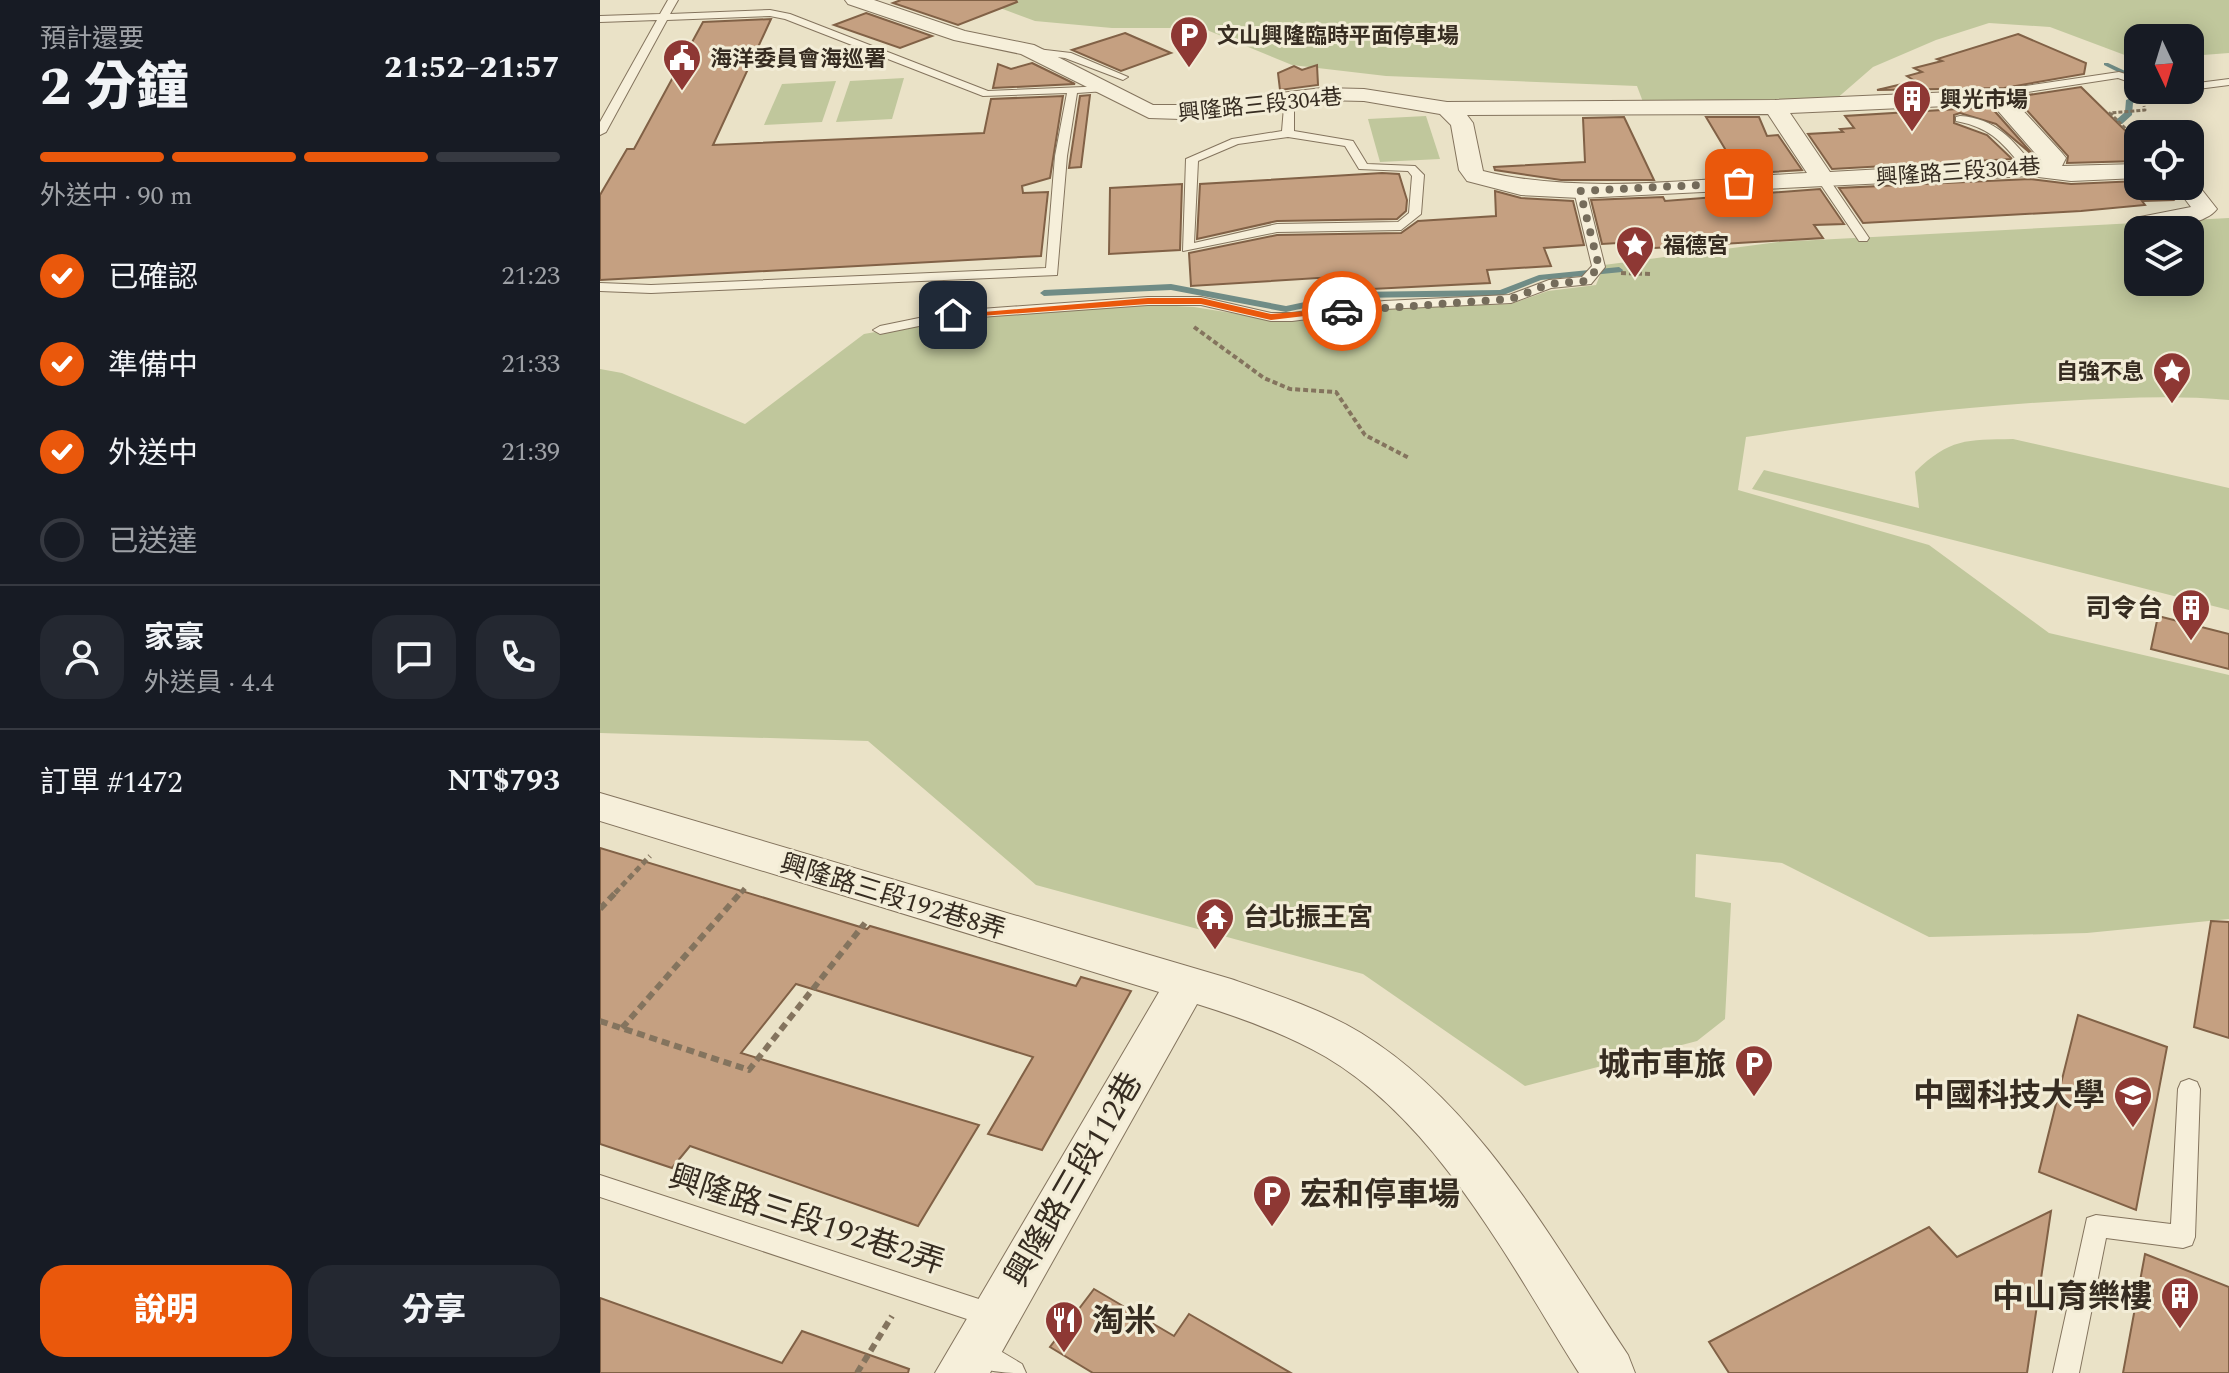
<!DOCTYPE html>
<html lang="zh-TW">
<head>
<meta charset="utf-8">
<style>
	:root { --surface:#171b24; --page:#242831; --text:#f1f3f6; --muted:#9ea1a6; --line:#363941; --accent:#ea580c }
	body { margin:0; font-family:Spectral,"Noto Sans TC",serif; background:var(--page); color:var(--text); height:100vh; display:flex; flex-direction:column; font-size:30px; white-space:nowrap }
	* { box-sizing:border-box; margin:0 }
	p { font-size:26px; color:var(--muted) }
	.icon { flex:none; width:44px; height:44px; fill:none; stroke:currentColor; stroke-width:2; stroke-linecap:round; stroke-linejoin:round }
	.map { position:relative; flex:1; overflow:hidden }
	.sheet { display:flex; flex-direction:column; background:var(--surface); width:600px }
	.sheet>* { flex:none }
	.needle { width:52px; rotate:176deg }
	.fabs { position:absolute; left:1524px; top:24px; display:grid; gap:16px }
	.fabs a { display:grid; place-items:center; width:80px; height:80px; border-radius:16px; background:var(--surface); box-shadow:0 4px 20px #0003; font-size:40px }
	.pin { position:absolute; display:grid; place-items:center; width:68px; height:68px; color:#fff; margin:-34px; border-radius:16px; box-shadow:0 4px 12px #0006 }
	.courier { position:absolute; display:grid; place-items:center; width:80px; height:80px; margin:-40px; border:6px solid #ea580c; border-radius:50%; background:#fff; color:#222; box-shadow:0 2px 10px #0007 }
	.headline em { font-style:normal; font-weight:800 }
	.headline div { display:flex; flex-direction:column-reverse }
	.headline { display:flex; align-items:center; justify-content:space-between; height:136px; padding:0 40px }
	h1 { font-size:52px; font-weight:800; line-height:60px }
	.bar { display:grid; grid-template-columns:repeat(4,1fr); gap:12px 8px; align-content:center; height:96px; padding:0 40px }
	.bar i { height:10px; border-radius:6px; background:var(--line) }
	.bar .selected { background:var(--accent) }
	.bar p { grid-column:span 4 }
	.line { display:flex; align-items:center; gap:20px; padding:0 40px; border-top:2px solid var(--line) }
	.line div { flex:1 }
	.round { display:grid; place-items:center; flex:none; width:84px; height:84px; border-radius:24px; background:var(--page) }
	ol { padding:0 40px; list-style:none }
	li { display:flex; align-items:center; gap:24px; height:88px }
	li p { margin-inline-start:auto }
	li .icon { padding:8px; border-radius:50%; background:var(--accent); color:#fff; stroke-width:4 }
	li:last-child { color:var(--muted) }
	li i { width:44px; height:44px; border:4px solid var(--line); border-radius:50% }
	.action { display:flex; gap:16px; margin-top:auto; padding:16px 40px }
	.action a { flex:1; height:92px; border-radius:24px; background:var(--accent); color:#fff; font-size:32px; font-weight:800; line-height:92px; text-align:center }
	.action a+a { background:var(--page); color:var(--text) }
	main { display:flex; flex:1; min-height:0 }
	.map>svg:first-child { display:block }
	.green { fill:#c0c79c; fill-rule:evenodd }
	.lines { fill:none; stroke-linecap:round; stroke-linejoin:round }
	.stream { fill:#708c86; fill-rule:evenodd }
	.building { fill:#c5a081; stroke:#816146; stroke-width:2 }
	.service-casing { stroke:#84745e; stroke-width:2 }
	.minor-casing { stroke:#84745e; stroke-width:2 }
	.path-far3 { stroke:#84745e; stroke-width:3; stroke-dasharray:4 2; stroke-linecap:butt }
	.path-far2 { stroke:#84745e; stroke-width:4; stroke-dasharray:5 3; stroke-linecap:butt }
	.path-far1 { stroke:#84745e; stroke-width:5; stroke-dasharray:6 4; stroke-linecap:butt }
	.path { stroke:#84745e; stroke-width:6; stroke-dasharray:8 5; stroke-linecap:butt }
	.service { fill:#f6efda; fill-rule:evenodd }
	.minor { fill:#f6efda; fill-rule:evenodd }
	.route { fill:#ea580c }
	.done { stroke:#756c5b; stroke-width:8; stroke-dasharray:0 14.4 }
	.labels { text-anchor:middle; stroke-width:6; stroke-linejoin:round; paint-order:stroke }
	.far-poi-label { font-size:22px; font-weight:bold; fill:#362c21; stroke:#f2ecd6; text-anchor:start }
	.far-street-label { font-size:22px; fill:#362c21; stroke:#f2ecd6 }
	.poi-label { font-size:26px; font-weight:bold; fill:#362c21; stroke:#f2ecd6; text-anchor:end }
	.street-label { font-size:26px; fill:#362c21; stroke:#f2ecd6 }
	.near-poi-label { font-size:32px; font-weight:bold; fill:#362c21; stroke:#f2ecd6; text-anchor:end }
	.near-street-label { font-size:32px; fill:#362c21; stroke:#f2ecd6 }
</style>
</head>
<body>
<main>
<section class="sheet">
<div class="headline"><div><h1>2 分鐘</h1><p>預計還要</p></div><em>21:52–21:57</em></div>
<div class="bar"><i class="selected"></i><i class="selected"></i><i class="selected"></i><i></i><p>外送中 · 90 m</p></div>
<ol>
<li><svg class="icon" aria-label="check" viewBox="0 0 24 24"><path d="M5 12l5 5 9-10"/></svg>已確認<p>21:23</p></li>
<li><svg class="icon" aria-label="check" viewBox="0 0 24 24"><path d="M5 12l5 5 9-10"/></svg>準備中<p>21:33</p></li>
<li><svg class="icon" aria-label="check" viewBox="0 0 24 24"><path d="M5 12l5 5 9-10"/></svg>外送中<p>21:39</p></li>
<li><i></i>已送達</li>
</ol>
<div class="line" style="height:144px"><a class="round"><svg class="icon" aria-label="person" viewBox="0 0 24 24"><circle cx="12" cy="8" r="4"/><path d="M4 21q1-7 8-7t8 7"/></svg></a><div><b>家豪</b><p>外送員 · 4.4</p></div><a class="round"><svg class="icon" aria-label="chat" viewBox="0 0 24 24"><path d="M4 5h16v11H9l-5 4z"/></svg></a><a class="round"><svg class="icon" aria-label="phone" viewBox="0 0 24 24"><path d="M5 4h4l2 5-3 2q2 4 5 5l2-3 5 2v4C11 20 4 13 5 4z"/></svg></a></div>
<div class="line" style="height:104px"><div>訂單 #1472</div><b>NT$793</b></div>
<div class="action"><a>說明</a><a>分享</a></div>
</section>
<div class="map">
<svg width="1629" height="1373" viewBox="0 0 1629 1373">
	<rect width="100%" height="100%" fill="#eae2c7"/>
	<g class="green">
		<path d="M379 0H1629V53L1590 56V38H1538V60L1450 27 1389 23 1336 40 1273 67 1235 100 1043 102 1037 86 786 76 692 65 602 28H512L435 21Z"/>
		<path d="M304 78 292 119 236 122 250 81Z"/>
		<path d="M236 81 222 122 164 125 182 84Z"/>
		<path d="M826 116 840 159 780 162 768 119Z"/>
		<path d="M1629 218V400C1573 395 1519 398 1464 401 1357 407 1252 420 1146 437L1138 490 1329 545 1449 633 1629 675V919L1487 933 1329 937 1182 863 1096 854 1095 897 1131 903 1125 1019 1097 1041 925 1086 763 974 436 885 268 741 0 733V369L22 373 145 424 264 334 338 321 502 306 559 305 594 307 682 321 785 308 911 304 948 291 996 285 1004 265 1178 242ZM1538 230H1590V282H1538Z"/>
		<path d="M1413 439 1629 488V610L1152 489 1164 470 1319 508 1315 472C1350 438 1366 440 1413 439Z"/>
	</g>
	<g class="lines">
		<g class="stream">
			<path d="M1504 63H1508L1538 77V82L1504 65Z"/>
			<path d="M1552 90 1560 91 1533 103 1532 115 1522 124H1516V120L1525 112 1526 100Z"/>
			<path d="M1019 267 1023 270 1022 272 941 280 901 296 752 298 686 312 571 290 444 296 440 293 444 290 571 284 686 306 752 292 900 290 939 275Z"/>
		</g>
	</g>
	<g class="building">
		<path d="M301 0H416L417 2 358 25 293 3Z"/>
		<path d="M266 13 332 36 300 48 234 25Z"/>
		<path d="M171 19 113 145 384 133 391 99 463 96 450 178 422 186 423 193 448 192 441 256 0 280V195L27 149H34L103 22Z"/>
		<path d="M525 33 571 53 521 71 472 50Z"/>
		<path d="M1418 34 1486 63 1484 74 1404 88 1277 90 1315 81 1307 76 1322 72 1314 68 1342 61 1337 59Z"/>
		<path d="M432 63 475 84 393 88 398 64 411 69Z"/>
		<path d="M717 65 718 85 680 90 678 73 694 66 702 70Z"/>
		<path d="M1481 87 1538 143V161L1467 163 1468 156 1415 97Z"/>
		<path d="M490 95 481 167 469 168 480 96Z"/>
		<path d="M1391 107 1435 157 1396 124 1360 113 1354 115V123L1387 135 1412 159 1232 169 1208 134 1243 132 1240 129 1254 128 1245 116Z"/>
		<path d="M1024 117 1054 180H961L895 170 894 167 985 162 983 118Z"/>
		<path d="M1106 117H1159L1167 136 1178 135 1202 170 1140 174Z"/>
		<path d="M782 173 799 174 807 200 806 211 797 219 677 221 597 239 600 184Z"/>
		<path d="M1430 179 1471 184 1538 181V186H1572L1578 196H1569L1573 200 1542 201 1545 205 1481 211 1263 223 1239 188Z"/>
		<path d="M582 184 580 250 509 254 510 188Z"/>
		<path d="M1220 189 1244 224 1214 225 1223 238 1021 250 1018 243 1002 244 991 200 1063 197 1065 201Z"/>
		<path d="M895 191 921 198 973 201 984 245 944 248 951 266 887 270 890 283 752 290 750 276 591 286 589 253 677 235 801 233 818 221 896 216Z"/>
		<path d="M1558 616 1629 634V669L1551 649Z"/>
		<path d="M0 848 267 929 270 926 476 986 481 977 531 991 442 1150 388 1134 433 1057 196 984 141 1053 379 1125 318 1226 90 1146 72 1168 0 1144Z"/>
		<path d="M1611 921 1629 922V1038L1594 1027Z"/>
		<path d="M1478 1015 1567 1047 1536 1210 1439 1172Z"/>
		<path d="M1451 1211 1427 1373H1129L1109 1342 1329 1227 1357 1257Z"/>
		<path d="M1545 1254 1629 1287V1373H1523Z"/>
		<path d="M494 1289 574 1336 589 1314 691 1373H493L450 1347Z"/>
		<path d="M0 1298 182 1363 202 1331 309 1369 308 1373H0Z"/>
	</g>
	<g class="lines">
		<defs>
			<g id="service">
				<path d="M68 0H78L70 14 170 10 190 14 388 91 509 86V90L505 91 477 93 467 156 457 275 51 293 0 291V283L51 285 446 268 455 156 467 93 383 96 185 19 170 16 67 20 6 132 0 135V122L57 20 0 22V16L60 14Z"/>
				<path d="M437 49 471 53 528 77 523 80 465 58 433 54V50Z"/>
				<path d="M1519 72 1538 78V85L1518 78 1414 94 1398 100 1393 97 1412 88Z"/>
				<path d="M1629 79V85L1590 90H1589L1590 84Z"/>
				<path d="M1554 90H1575L1570 93Z"/>
				<path d="M684 94 688 95 694 107V131L753 141 767 164 815 166 824 175 821 214 801 230 677 232 583 251 586 159 632 139 682 131 684 107 679 97ZM688 137 745 146 759 169 808 171 812 176 809 213 798 222 677 224 594 243 598 161 638 144Z"/>
				<path d="M1360 116C1396 118 1415 142 1436 169L1434 171H1426C1403 144 1393 128 1356 121V117Z"/>
				<path d="M1219 176H1227L1269 238 1267 241H1259L1217 179Z"/>
				<path d="M980 187 986 191 1005 267 991 284 951 288 911 303 784 309 692 321H671L601 305H548L353 319 280 334 273 330 280 326 353 311 548 297H601L671 313H692L784 301 909 295 949 280 982 277 992 266 974 191Z"/>
				<path d="M1589 1079 1597 1082 1600 1089 1595 1237 1592 1245 1583 1248 1506 1238 1479 1373H1453L1487 1218 1496 1215 1571 1224 1578 1089 1581 1082Z"/>
				<path d="M0 1175 394 1304 403 1307 407 1316 403 1325 394 1328 0 1197Z"/>
				<path d="M375 1336 422 1364 426 1373C402 1373 373 1373 362 1349L366 1340Z"/>
			</g>
			<g id="minor">
				<path d="M245 0H274L365 31 434 45 553 105H581L722 88 764 89 847 102 1175 100 1398 90 1406 92 1462 153 1466 158 1462 166 1538 164V178L1471 181 1430 176 980 198 921 195 867 181 859 170 851 125 840 114 764 101 722 100 581 119 549 118 421 54 354 40 248 4ZM1392 104 1441 160 1230 172 1190 113ZM1168 114 1207 173C1105 178 982 196 883 171L873 123 867 115Z"/>
				<path d="M1590 180 1595 181 1617 209C1606 225 1553 233 1535 228L1532 223 1535 218 1591 207 1575 186H1590Z"/>
				<path d="M0 793 631 979C675 994 721 1009 761 1033 880 1106 952 1242 1028 1355L1035 1373H979C912 1267 838 1123 726 1057 686 1034 642 1018 597 1004L390 1373H335L559 992 0 821Z"/>
			</g>
		</defs>
		<use href="#service" class="service-casing"/>
		<use href="#minor" class="minor-casing"/>
		<path class="path-far3" d="M1538 141 1510 113 1545 110 1544 106"/>
		<g class="path-far2">
			<path d="M1021 273 1050 274"/>
			<path d="M594 327 664 378 690 389 736 392 765 435 809 458"/>
		</g>
		<g class="path-far1">
			<path d="M15 893 50 856"/>
			<path d="M141 893 146 887"/>
		</g>
		<g class="path">
			<path d="M0 909 17 891"/>
			<path d="M0 1021 149 1070 265 923"/>
			<path d="M22 1028 142 891"/>
			<path d="M257 1373 292 1316"/>
		</g>
		<use href="#service" class="service"/>
		<use href="#minor" class="minor"/>
	</g>
	<path class="route" d="M548 298H601L671 314 742 308 747 311 671 320 601 304H548L353 318 349 315Z"/>
	<g class="lines">
		<path class="done" d="M742 311 911 299 949 284 986 281 999 267 980 191 1139 183"/>
	</g>
	<defs>
		<symbol id="parking-pin" viewBox="-11 -11 22 30"><path d="M0 17L-7.5 6A9.5 9.5 0 1 1 7.5 6Z" fill="#8e3834" stroke="#f2ecd6"/><path d="M-3.5-5.5H1a3.5 3.5 0 0 1 0 7H-1V5.5H-3.5ZM-1-3.4V-.6H.8a1.4 1.4 0 0 0 0-2.8Z" fill="#fff"/></symbol>
		<symbol id="civic-pin" viewBox="-11 -11 22 30"><path d="M0 17L-7.5 6A9.5 9.5 0 1 1 7.5 6Z" fill="#8e3834" stroke="#f2ecd6"/><path d="M-.6-6.5H3V-4.5H.6V-3L4-1V1h2V6H-6V1h2V-1L-.6-3ZM-1.2 2.5V6h2.4V2.5Z" fill="#fff"/></symbol>
		<symbol id="building-pin" viewBox="-11 -11 22 30"><path d="M0 17L-7.5 6A9.5 9.5 0 1 1 7.5 6Z" fill="#8e3834" stroke="#f2ecd6"/><path d="M-4-6H4V6H1V3H-1V6H-4ZM-2.5-4.3h1.7v1.8h-1.7ZM.8-4.3h1.7v1.8H.8ZM-2.5-1h1.7V.8h-1.7ZM.8-1h1.7V.8H.8Z" fill="#fff"/></symbol>
		<symbol id="sight-pin" viewBox="-11 -11 22 30"><path d="M0 17L-7.5 6A9.5 9.5 0 1 1 7.5 6Z" fill="#8e3834" stroke="#f2ecd6"/><path d="M0-6L1.8-2.2L6-1.7L2.9 1.2L3.7 5.4L0 3.3L-3.7 5.4L-2.9 1.2L-6-1.7L-1.8-2.2Z" fill="#fff"/></symbol>
		<symbol id="temple-pin" viewBox="-11 -11 22 30"><path d="M0 17L-7.5 6A9.5 9.5 0 1 1 7.5 6Z" fill="#8e3834" stroke="#f2ecd6"/><path d="M0-6L5-2H3V0L6.5 2.5H4V6H1.5V3h-3V6H-4V2.5H-6.5L-3 0V-2H-5Z" fill="#fff"/></symbol>
		<symbol id="university-pin" viewBox="-11 -11 22 30"><path d="M0 17L-7.5 6A9.5 9.5 0 1 1 7.5 6Z" fill="#8e3834" stroke="#f2ecd6"/><path d="M0-5L7-2L0 1L-7-2ZM-4 1L0 2.5L4 1V4Q0 6-4 4Z" fill="#fff"/></symbol>
		<symbol id="restaurant-pin" viewBox="-11 -11 22 30"><path d="M0 17L-7.5 6A9.5 9.5 0 1 1 7.5 6Z" fill="#8e3834" stroke="#f2ecd6"/><path d="M-5-6h1v4h1v-4h1v4h1v-4h1v5L-1.5 .5V6h-2V.5L-5-1ZM5-6V6H3V1.5H1.5Q1.5-4 5-6Z" fill="#fff"/></symbol>
	</defs>
	<g fill-rule="evenodd">
		<use href="#parking-pin" x="567" y="13" width="44" height="60"/>
		<use href="#civic-pin" x="60" y="36" width="44" height="60"/>
		<use href="#building-pin" x="1290" y="77" width="44" height="60"/>
		<use href="#sight-pin" x="1013" y="223" width="44" height="60"/>
		<use href="#sight-pin" x="1550" y="349" width="44" height="60"/>
		<use href="#building-pin" x="1569" y="586" width="44" height="60"/>
		<use href="#temple-pin" x="593" y="895" width="44" height="60"/>
		<use href="#parking-pin" x="1132" y="1042" width="44" height="60"/>
		<use href="#university-pin" x="1511" y="1073" width="44" height="60"/>
		<use href="#parking-pin" x="650" y="1172" width="44" height="60"/>
		<use href="#building-pin" x="1558" y="1274" width="44" height="60"/>
		<use href="#restaurant-pin" x="442" y="1298" width="44" height="60"/>
	</g>
	<g class="labels">
		<g class="far-poi-label">
			<text x="617" y="43">文山興隆臨時平面停車場</text>
			<text x="110" y="66">海洋委員會海巡署</text>
			<text x="1340" y="107">興光市場</text>
			<text x="1063" y="253">福德宮</text>
			<text x="1544" y="379" text-anchor="end">自強不息</text>
		</g>
		<g class="far-street-label">
			<text transform="translate(660 104) rotate(-6)" y="8">興隆路三段304巷</text>
			<text transform="translate(1358 171) rotate(-4)" y="8">興隆路三段304巷</text>
		</g>
		<g class="poi-label">
			<text x="1563" y="617">司令台</text>
			<text x="643" y="926" text-anchor="start">台北振王宮</text>
		</g>
		<g class="street-label">
			<text transform="translate(293 896) rotate(17)" y="9">興隆路三段192巷8弄</text>
		</g>
		<g class="near-poi-label">
			<text x="1126" y="1075">城市車旅</text>
			<text x="1505" y="1106">中國科技大學</text>
			<text x="700" y="1205" text-anchor="start">宏和停車場</text>
			<text x="1552" y="1307">中山育樂樓</text>
			<text x="492" y="1331" text-anchor="start">淘米</text>
		</g>
		<g class="near-street-label">
			<text transform="translate(473 1179) rotate(-60)" y="11">興隆路三段112巷</text>
			<text transform="translate(207 1219) rotate(18)" y="11">興隆路三段192巷2弄</text>
		</g>
	</g>
</svg>
<div class="fabs">
<a><svg class="needle" viewBox="-14 -14 28 28"><path d="M0-13l5 13h-10z" fill="#e53935"/><path d="M0 13l5-13h-10z" fill="#9ea1a6"/></svg></a>
<a><svg class="icon" aria-label="locate" viewBox="0 0 24 24"><circle cx="12" cy="12" r="6"/><path d="M12 2v4M12 18v4M2 12h4M18 12h4"/></svg></a>
<a><svg class="icon" aria-label="layers" viewBox="0 0 24 24"><path d="M12 4l9 5-9 5-9-5zM3 14l9 5 9-5"/></svg></a>
</div>
<div class="pin" style="left:1139px;top:183px;background:#ea580c"><svg class="icon" aria-label="bag" viewBox="0 0 24 24"><path d="M5 8h14l-1 12H6zM9 8a3 3 0 0 1 6 0"/></svg></div>
<div class="pin" style="left:353px;top:315px;background:#1f2937"><svg class="icon" aria-label="home" viewBox="0 0 24 24"><path d="M3 11l9-7 9 7M6 9v11h12V9"/></svg></div>
<div class="courier" style="left:742px;top:311px"><svg class="icon" aria-label="car" viewBox="0 0 24 24"><path d="M5 17H2v-5l4-1 3-4h7l3 4 3 1v5h-3M9 17h6M6 11h13"/><circle cx="7" cy="17" r="2"/><circle cx="17" cy="17" r="2"/></svg></div>
</div>
</main>
</body>
</html>
